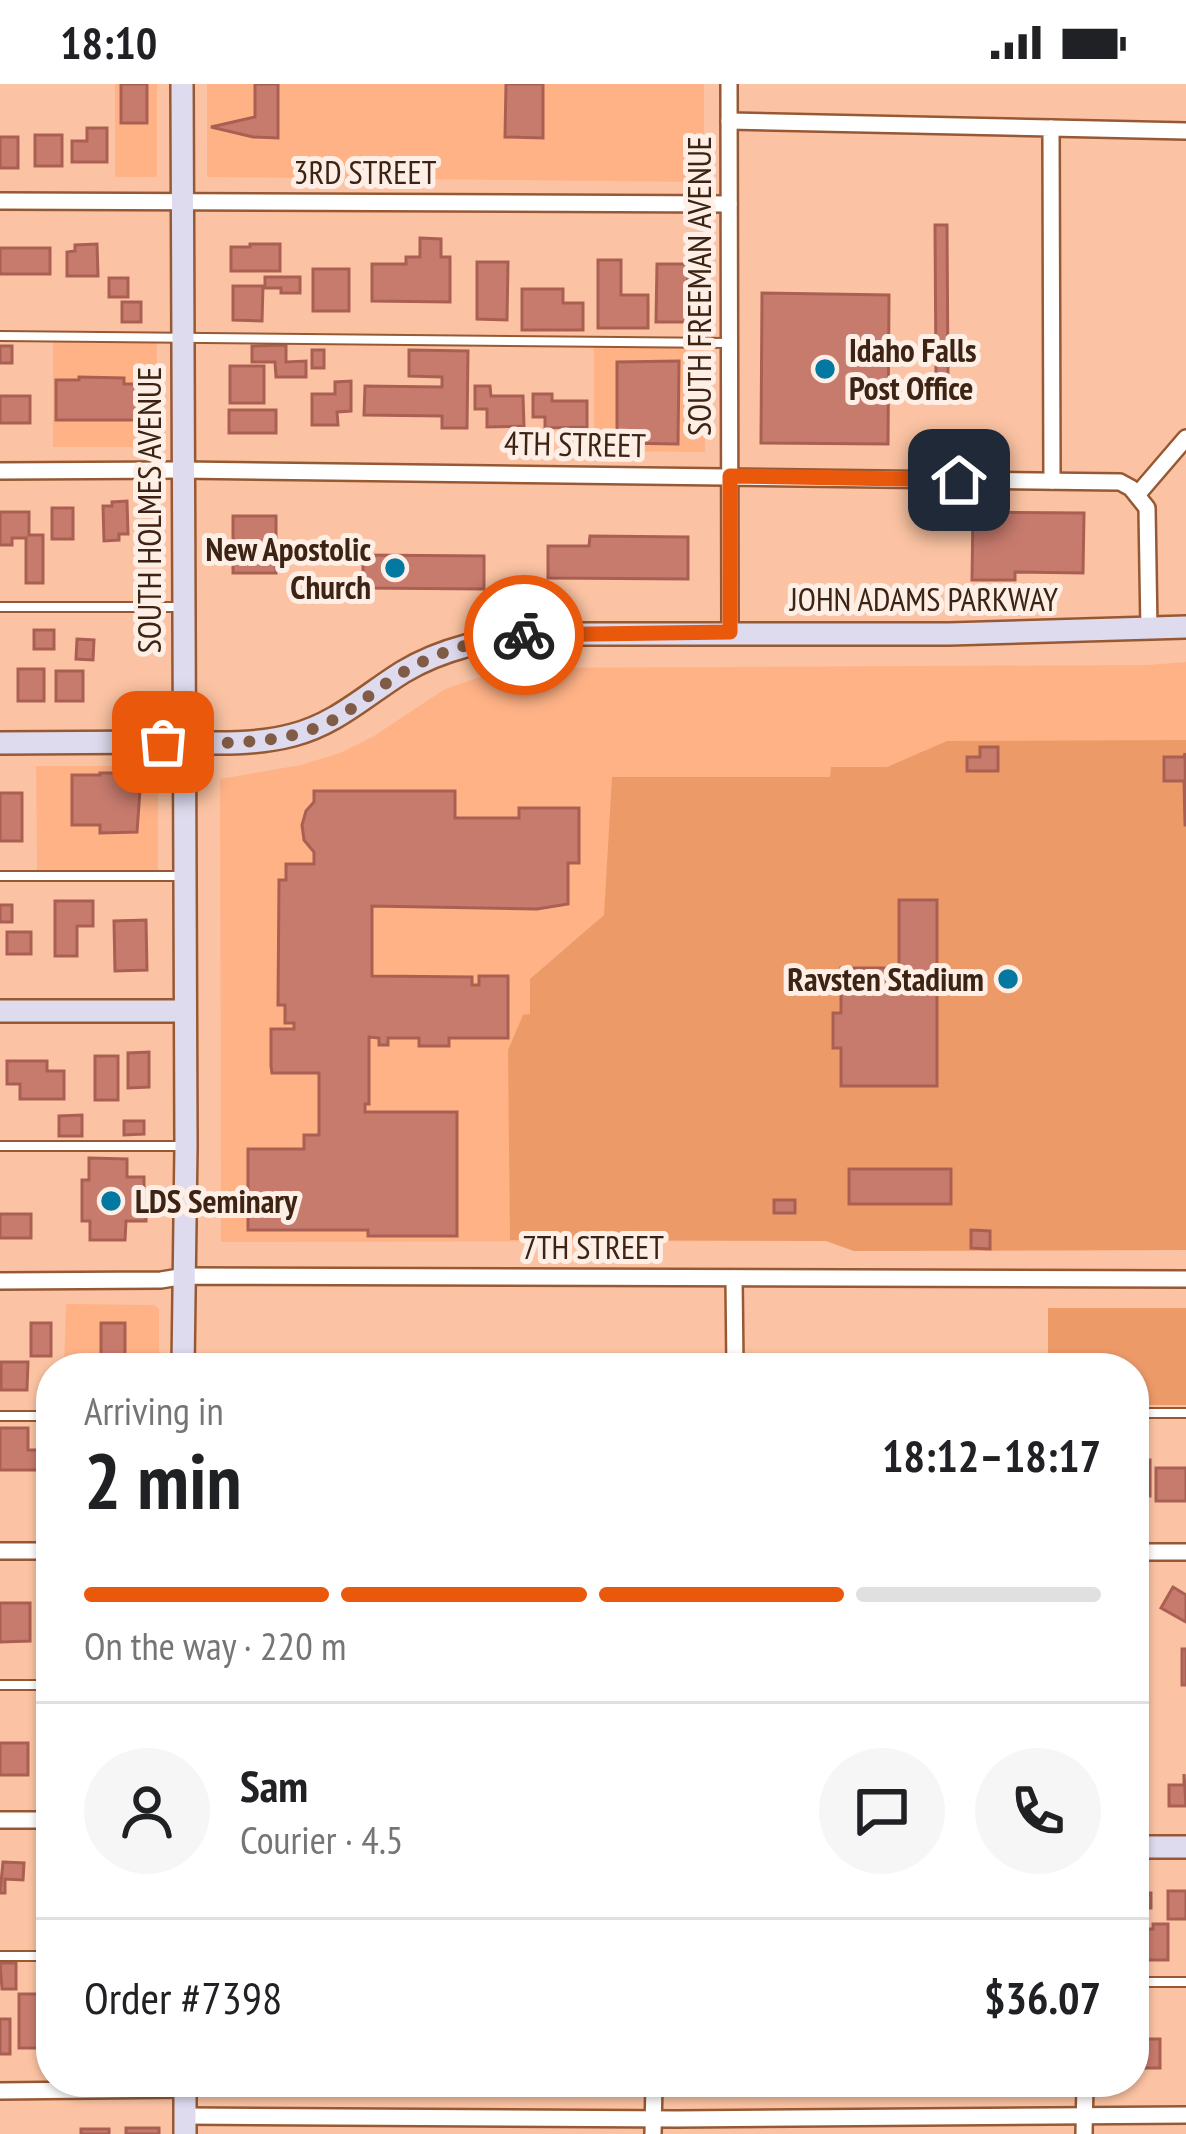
<!DOCTYPE html>
<html lang="en">
<head>
<meta charset="utf-8">
<style>
	:root { --surface:#fff; --page:#f6f6f6; --text:#202124; --muted:#757577; --line:#e0e0e0; --accent:#ea580c }
	body { margin:0; font-family:"PT Sans Narrow",sans-serif; background:var(--page); color:var(--text); height:100vh; display:flex; flex-direction:column; font-size:45px; white-space:nowrap }
	* { box-sizing:border-box; margin:0 }
	p { font-size:39px; color:var(--muted) }
	.icon { flex:none; width:66px; height:66px; fill:none; stroke:currentColor; stroke-width:2; stroke-linecap:round; stroke-linejoin:round }
	.map { position:relative; flex:1; overflow:hidden }
	.drawer { position:absolute; left:36px; top:1269px; width:1113px; height:744px; display:flex; flex-direction:column; background:var(--surface); border-radius:48px; box-shadow:0 3px 9px #0004 }
	.drawer>* { flex:none }
	.pin { position:absolute; display:grid; place-items:center; width:102px; height:102px; color:#fff; margin:-51px; border-radius:24px; box-shadow:0 6px 18px #0006 }
	.courier { position:absolute; display:grid; place-items:center; width:120px; height:120px; margin:-60px; border:9px solid #ea580c; border-radius:50%; background:#fff; color:#222; box-shadow:0 3px 15px #0007 }
	.head em { font-style:normal; font-weight:700 }
	.head div { display:flex; flex-direction:column-reverse }
	.head { display:flex; align-items:center; justify-content:space-between; height:204px; padding:0 48px }
	h1 { font-size:78px; font-weight:700; line-height:90px }
	.bar { display:grid; grid-template-columns:repeat(4,1fr); gap:18px 12px; align-content:center; height:144px; padding:0 48px }
	.bar i { height:15px; border-radius:9px; background:var(--line) }
	.bar .on { background:var(--accent) }
	.bar p { grid-column:span 4 }
	.line { display:flex; align-items:center; gap:30px; padding:0 48px; border-top:3px solid var(--line) }
	.line div { flex:1 }
	.round { display:grid; place-items:center; flex:none; width:126px; height:126px; border-radius:63px; background:var(--page) }
	.status { display:flex; justify-content:space-between; align-items:center; height:84px; padding:0 60px; background:var(--surface); direction:ltr }
	.status svg { height:33px; fill:currentColor }
	.map>svg:first-child { display:block }
	.built { fill:#ffb286 }
	.green { fill:#ed9a69 }
	.building { fill:#c77b6d; stroke:#a96053; stroke-width:3 }
	.lines { fill:none; stroke-linecap:round; stroke-linejoin:round }
	.lane-casing { stroke:#975933; stroke-width:12 }
	.street-casing { stroke:#975933; stroke-width:20 }
	.secondary-casing { stroke:#975933; stroke-width:26 }
	.lane { stroke:#fff; stroke-width:8 }
	.street { stroke:#fff; stroke-width:15 }
	.secondary { stroke:#dfdbef; stroke-width:21 }
	.done { stroke:#805b45; stroke-width:12; stroke-dasharray:0 21.6 }
	.route { stroke:#ea580c; stroke-width:15 }
	.poi-dot { fill:#0378a1; stroke:#fdeee6; stroke-width:4.5 }
	.labels { text-anchor:middle; stroke-width:10; stroke-linejoin:round; paint-order:stroke }
	.street-label { font-size:33px; fill:#3d2313; stroke:#fdeee6 }
	.poi-label { font-size:33px; font-weight:bold; fill:#3d2313; stroke:#fdeee6; text-anchor:start }
</style>
</head>
<body>
<div class="status"><b>18:10</b><svg viewBox="0 0 49 12"><path d="M0 12V9h3v3zM5 12V6h3v6zM10 12V3h3v9zM15 12V0h3v12zM26 1h20v11H26zM47 4h2v5h-2z"/></svg></div>
<div class="map">
<svg width="1186" height="2050" viewBox="0 0 1186 2050">
	<rect width="100%" height="100%" fill="#fbc3a3"/>
	<g class="built">
		<rect x="115" y="0" width="42" height="93"/>
		<path d="M207 0H704V98L207 93Z"/>
		<path d="M53 258 157 259 156 363H53Z"/>
		<path d="M594 263 704 264 705 368 594 367Z"/>
		<path d="M1186 578V1166L854 1167 826 1157 221 1158 220 695 301 681 340 669 374 652 445 605 486 591 522 584 1147 581Z"/>
		<path d="M36 682H158V787L37 788Z"/>
		<path d="M66 1220 154 1221 159 1225V1284H64Z"/>
	</g>
	<g class="green">
		<path d="M1186 656V1166L854 1167 826 1157 510 1156 508 966 523 931 530 930V895L604 831 612 693H830L831 683H887L947 657Z"/>
		<path d="M1048 1224H1186V1321H1134V1284H1048Z"/>
	</g>
	<g class="building">
		<rect x="121" y="0" width="26" height="39"/>
		<path d="M255 0H278V54L253 53 211 43 255 33Z"/>
		<path d="M506 0H543V54L505 53Z"/>
		<path d="M87 44H107V78H72V57H87Z"/>
		<rect x="35" y="51" width="27" height="31"/>
		<rect x="0" y="53" width="18" height="31"/>
		<path d="M935 141H947L948 294H936Z"/>
		<path d="M420 154 441 155V173H450V218L372 217V180H406V173H420Z"/>
		<path d="M97 160 98 192H67V168L75 167V161Z"/>
		<path d="M250 160H280V187H231V163H250Z"/>
		<rect x="0" y="164" width="50" height="26"/>
		<path d="M598 176H621V211H648V244H598Z"/>
		<path d="M477 178H508L507 236 477 235Z"/>
		<path d="M657 180H688L687 238H656Z"/>
		<rect x="313" y="185" width="36" height="42"/>
		<path d="M265 193H300V209H281V204H265Z"/>
		<rect x="109" y="194" width="19" height="19"/>
		<path d="M233 202H263L262 237 233 236Z"/>
		<path d="M522 205H563V219H583V246H522Z"/>
		<path d="M762 209 889 211 888 360 761 359Z"/>
		<rect x="122" y="218" width="19" height="20"/>
		<path d="M286 261V278L306 277V293H276L275 278H252V262Z"/>
		<rect x="0" y="262" width="12" height="17"/>
		<rect x="312" y="266" width="12" height="18"/>
		<path d="M409 266 468 267 467 344H442V332L364 331 365 302 442 303V293L409 292Z"/>
		<path d="M679 277 678 360 617 359V278Z"/>
		<rect x="230" y="282" width="34" height="37"/>
		<path d="M79 293 124 294V300H147V336H56V296H79Z"/>
		<path d="M351 297V327L337 328 338 341H312V310H335V298Z"/>
		<path d="M475 302H490L491 312H523L524 342 487 343V325H475Z"/>
		<path d="M533 310H552V317H587V343L545 344V333H533Z"/>
		<rect x="0" y="312" width="30" height="27"/>
		<rect x="229" y="326" width="47" height="23"/>
		<path d="M127 417 128 450H119V456L104 457 103 422H112V418Z"/>
		<rect x="52" y="424" width="21" height="31"/>
		<path d="M0 428H29V451H43V499H26V454H12V461H0Z"/>
		<path d="M973 428 1084 429 1083 489 1015 488V496H972Z"/>
		<rect x="233" y="432" width="43" height="57"/>
		<path d="M590 452 688 453V495L548 494V462H589Z"/>
		<path d="M363 471 484 472V505L363 504Z"/>
		<rect x="34" y="546" width="20" height="19"/>
		<path d="M77 555 94 556 93 576 76 575Z"/>
		<rect x="18" y="585" width="26" height="32"/>
		<rect x="56" y="587" width="27" height="30"/>
		<path d="M980 663H998V687H967V673H980Z"/>
		<path d="M1185 669 1186 741H1185L1184 697H1164V673H1184Z"/>
		<path d="M100 689H137V706H140L137 748 100 749V741H72V691H100Z"/>
		<path d="M314 707H455V734H519V724H579V779H568V820L537 825 372 822V892L472 893V901H479V892H508V954H449V962H419V954H388V961H379V954L369 953V1020H365V1028H457V1152H368V1146H248V1065H304V1051H319V989H272L271 982V945H294V939H285V921H278L279 796H286V780H314V768L304 756 302 741 306 727 314 718Z"/>
		<rect x="0" y="709" width="22" height="48"/>
		<path d="M899 816H937V1002H841V964H833V929H841V884H899Z"/>
		<path d="M55 817H93V842H77V872H55Z"/>
		<rect x="0" y="821" width="12" height="17"/>
		<path d="M146 836 147 886 115 887 114 837Z"/>
		<rect x="7" y="848" width="24" height="22"/>
		<path d="M149 968V1003L128 1004V969Z"/>
		<rect x="95" y="972" width="23" height="44"/>
		<path d="M7 977H47V987H64V1015H20V1000H7Z"/>
		<path d="M82 1031V1052H59V1032Z"/>
		<path d="M124 1037H144V1050L124 1051Z"/>
		<path d="M89 1074 127 1075V1093H144V1108H151V1123H146V1137H126L125 1156H90V1137H82V1096H89Z"/>
		<rect x="849" y="1085" width="102" height="35"/>
		<rect x="774" y="1116" width="21" height="13"/>
		<rect x="0" y="1130" width="31" height="24"/>
		<path d="M971 1146 990 1147V1165L971 1164Z"/>
		<rect x="31" y="1239" width="20" height="33"/>
		<rect x="101" y="1239" width="24" height="45"/>
		<path d="M1 1278H28L27 1306H1Z"/>
		<path d="M0 1344H28V1366H43V1386H0Z"/>
		<rect x="1134" y="1376" width="16" height="36"/>
		<rect x="1156" y="1384" width="30" height="33"/>
		<path d="M1173 1503 1186 1511V1538L1161 1524Z"/>
		<rect x="40" y="1517" width="11" height="23"/>
		<path d="M0 1519H30V1557L0 1558Z"/>
		<rect x="1182" y="1565" width="4" height="36"/>
		<rect x="0" y="1659" width="28" height="32"/>
		<rect x="38" y="1660" width="13" height="29"/>
		<path d="M1184 1690 1186 1722H1169V1701H1184Z"/>
		<path d="M3 1778 24 1779 23 1796 5 1795V1809H0Z"/>
		<rect x="41" y="1780" width="10" height="34"/>
		<rect x="1168" y="1807" width="18" height="28"/>
		<path d="M1134 1809H1151V1824H1139V1844H1134Z"/>
		<path d="M1153 1840H1168V1876H1134V1853H1141V1845H1153Z"/>
		<path d="M0 1879H16V1905H2Z"/>
		<rect x="19" y="1910" width="32" height="54"/>
		<rect x="0" y="1935" width="10" height="35"/>
		<rect x="1134" y="1955" width="26" height="29"/>
		<rect x="126" y="2044" width="33" height="6"/>
		<rect x="81" y="2045" width="28" height="5"/>
	</g>
	<g class="lines">
		<defs>
			<g id="lane">
				<path d="M0 252 729 259"/>
				<path d="M0 523H178"/>
				<path d="M0 792H184"/>
				<path d="M0 1062H185"/>
				<path d="M1134 1329H1186"/>
				<path d="M0 1332H51"/>
				<path d="M0 1601H51"/>
				<path d="M0 1872H51"/>
				<path d="M1134 1898H1186"/>
			</g>
			<g id="street">
				<path d="M729 0 730 548"/>
				<path d="M729 37 1051 44 1052 397"/>
				<path d="M1051 44 1186 47"/>
				<path d="M0 117 729 120"/>
				<path d="M0 387 181 386 1120 398 1131 404 1147 424 1149 546"/>
				<path d="M1137 411 1186 354"/>
				<path d="M734 1194 735 1284"/>
				<path d="M0 1197 161 1196 185 1192 1186 1195"/>
				<path d="M0 1467H51"/>
				<path d="M1134 1468H1186"/>
				<path d="M0 1736H51"/>
				<path d="M0 2007 185 2005"/>
				<path d="M185 2032 677 2035 1186 2031"/>
				<path d="M653 2050 654 1998"/>
				<path d="M1084 2050 1085 1998"/>
			</g>
			<g id="secondary">
				<path d="M182 0 186 1062 183 1284"/>
				<path d="M0 659C55 659 110 658 165 658 207 659 252 662 293 651 336 640 366 611 403 588 443 564 488 555 534 550H949L1186 543"/>
				<path d="M0 927H185"/>
				<path d="M1134 1763H1186"/>
				<path d="M185 2050V1998"/>
			</g>
		</defs>
		<use href="#lane" class="lane-casing"/>
		<use href="#street" class="street-casing"/>
		<use href="#secondary" class="secondary-casing"/>
		<use href="#lane" class="lane"/>
		<use href="#street" class="street"/>
		<use href="#secondary" class="secondary"/>
	</g>
	<g class="lines">
		<path class="done" d="M163 658C217 659 279 663 329 638 357 624 380 601 407 586 443 565 483 555 524 551"/>
		<path class="route" d="M524 551 730 548V392L959 396"/>
	</g>
	<g class="poi-dot">
		<circle cx="825" cy="285" r="12"/>
		<circle cx="395" cy="484" r="12"/>
		<circle cx="1008" cy="895" r="12"/>
		<circle cx="111" cy="1117" r="12"/>
	</g>
	<g class="labels">
		<g class="street-label">
			<text x="365" y="100">3RD STREET</text>
			<text transform="translate(699 202) rotate(-90)" y="12">SOUTH FREEMAN AVENUE</text>
			<text transform="translate(575 360) rotate(1)" y="12">4TH STREET</text>
			<text transform="translate(149 426) rotate(-90)" y="12">SOUTH HOLMES AVENUE</text>
			<text x="924" y="527">JOHN ADAMS PARKWAY</text>
			<text x="593" y="1175">7TH STREET</text>
		</g>
		<g class="poi-label">
			<text x="849" y="278">Idaho Falls<tspan x="849" dy="38">Post Office</tspan></text>
			<text x="371" y="477" text-anchor="end">New Apostolic<tspan x="371" dy="38">Church</tspan></text>
			<text x="984" y="907" text-anchor="end">Ravsten Stadium</text>
			<text x="135" y="1129">LDS Seminary</text>
		</g>
	</g>
</svg>
<div class="pin" style="left:163px;top:658px;background:#ea580c"><svg class="icon" aria-label="bag" viewBox="0 0 24 24"><path d="M5 8h14l-1 12H6zM9 8a3 3 0 0 1 6 0"/></svg></div>
<div class="pin" style="left:959px;top:396px;background:#1f2937"><svg class="icon" aria-label="home" viewBox="0 0 24 24"><path d="M3 11l9-7 9 7M6 9v11h12V9"/></svg></div>
<div class="courier" style="left:524px;top:551px"><svg class="icon" aria-label="bike" viewBox="0 0 24 24"><circle cx="6" cy="16" r="4"/><circle cx="18" cy="16" r="4"/><path d="M6 16l4-8h5l3 8M10 8l3 8H6M13 5h3"/></svg></div>
<section class="drawer">
<div class="head"><div><h1>2 min</h1><p>Arriving in</p></div><em>18:12–18:17</em></div>
<div class="bar"><i class="on"></i><i class="on"></i><i class="on"></i><i></i><p>On the way · 220 m</p></div>
<div class="line" style="height:216px"><a class="round"><svg class="icon" aria-label="person" viewBox="0 0 24 24"><circle cx="12" cy="8" r="4"/><path d="M4 21q1-7 8-7t8 7"/></svg></a><div><b>Sam</b><p>Courier · 4.5</p></div><a class="round"><svg class="icon" aria-label="chat" viewBox="0 0 24 24"><path d="M4 5h16v11H9l-5 4z"/></svg></a><a class="round"><svg class="icon" aria-label="phone" viewBox="0 0 24 24"><path d="M5 4h4l2 5-3 2q2 4 5 5l2-3 5 2v4C11 20 4 13 5 4z"/></svg></a></div>
<div class="line" style="height:156px"><div>Order #7398</div><b>$36.07</b></div>
</section>
</div>
</body>
</html>
